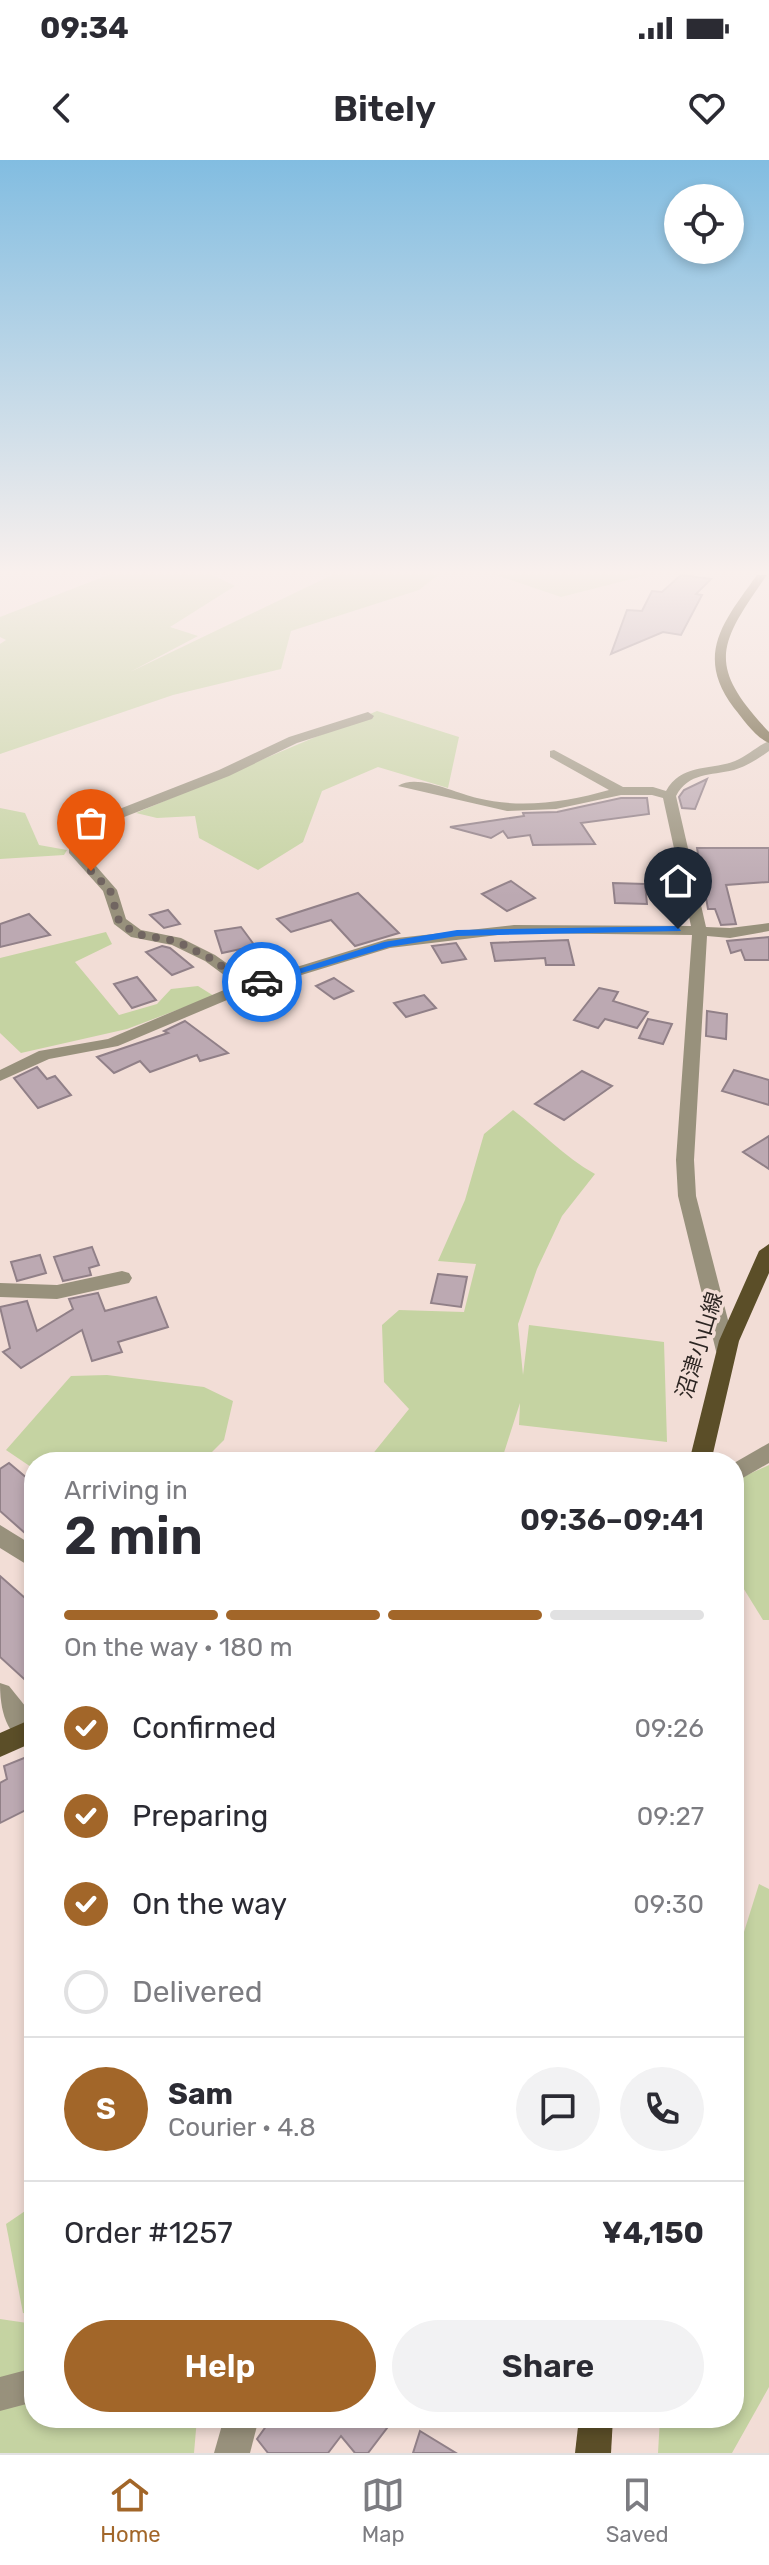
<!DOCTYPE html>
<html lang="en">
<head>
<meta charset="utf-8">
<style>
	:root { --surface:#fff; --page:#f2f2f3; --text:#2b2b33; --muted:#7c7c81; --line:#e1e1e2; --accent:#a26629 }
	body { margin:0; font-family:Rubik,"Noto Sans JP",sans-serif; background:var(--page); color:var(--text); height:100vh; display:flex; flex-direction:column; font-size:30px; white-space:nowrap }
	* { box-sizing:border-box; margin:0 }
	p { font-size:26px; color:var(--muted) }
	.icon { flex:none; width:44px; height:44px; fill:none; stroke:currentColor; stroke-width:2; stroke-linecap:round; stroke-linejoin:round }
	.map { position:relative; flex:1; overflow:hidden }
	.drawer { position:absolute; left:24px; top:1292px; width:720px; height:976px; display:flex; flex-direction:column; background:var(--surface); border-radius:32px; box-shadow:0 4px 12px #0003 }
	.drawer>* { flex:none }
	.fabs { position:absolute; left:664px; top:24px; display:grid; gap:16px }
	.fabs a { display:grid; place-items:center; width:80px; height:80px; border-radius:50%; background:var(--surface); box-shadow:0 4px 12px #0003; font-size:40px }
	.pin { position:absolute; display:grid; place-items:center; width:68px; height:68px; color:#fff; margin:-82px -34px; border-radius:50% 50% 50% 0; rotate:-45deg; box-shadow:0 0 8px #0007 }
	.pin .icon { rotate:45deg }
	.courier { position:absolute; display:grid; place-items:center; width:80px; height:80px; margin:-40px; border:6px solid #1a73e8; border-radius:50%; background:#fff; color:#222; box-shadow:0 2px 10px #0007 }
	.overview em { font-style:normal; font-weight:600 }
	.overview div { display:flex; flex-direction:column-reverse }
	.overview { display:flex; align-items:center; justify-content:space-between; height:136px; padding:0 40px }
	h1 { font-size:52px; font-weight:600; line-height:60px }
	.bar { display:grid; grid-template-columns:repeat(4,1fr); gap:12px 8px; align-content:center; height:96px; padding:0 40px }
	.bar i { height:10px; border-radius:6px; background:var(--line) }
	.bar .active { background:var(--accent) }
	.bar p { grid-column:span 4 }
	.line { display:flex; align-items:center; gap:20px; padding:0 40px; border-top:2px solid var(--line) }
	.line div { flex:1 }
	.round { display:grid; place-items:center; flex:none; width:84px; height:84px; border-radius:42px; background:var(--page) }
	ol { padding:0 40px; list-style:none }
	li { display:flex; align-items:center; gap:24px; height:88px }
	li p { margin-inline-start:auto }
	li .icon { padding:8px; border-radius:50%; background:var(--accent); color:#fff; stroke-width:4 }
	li:last-child { color:var(--muted) }
	li i { width:44px; height:44px; border:4px solid var(--line); border-radius:50% }
	.action { display:flex; gap:16px; margin-top:auto; padding:16px 40px }
	.action a { flex:1; height:92px; border-radius:48px; background:var(--accent); color:#fff; font-size:32px; font-weight:600; line-height:92px; text-align:center }
	.action a+a { background:var(--page); color:var(--text) }
	.status { display:flex; justify-content:space-between; align-items:center; height:56px; padding:0 40px; background:var(--surface); direction:ltr }
	.status svg { height:22px; fill:currentColor }
	header { display:flex; justify-content:space-between; align-items:center; height:104px; padding:0 40px; background:var(--surface); font-size:36px; font-weight:600 }
	.menu { display:flex; justify-content:space-around; align-items:center; height:112px; border-top:2px solid var(--line); background:var(--surface); font-size:22px; color:var(--muted) }
	.menu a { display:grid; justify-items:center; gap:4px }
	.menu .active { color:var(--accent) }
	.map>svg:first-child { display:block }
	.green { fill:#c5d3a2 }
	.building { fill:#bca9b2; stroke:#918088; stroke-width:2 }
	.lines { fill:none; stroke-linecap:round; stroke-linejoin:round }
	.minor { fill:#98917c; fill-rule:evenodd }
	.major { fill:#5b4e28; fill-rule:evenodd }
	.route { fill:#1a73e8 }
	.done { stroke:#716561; stroke-width:8; stroke-dasharray:0 14.4 }
	.labels { text-anchor:middle; stroke-width:7; stroke-linejoin:round; paint-order:stroke }
	.street-label { font-size:22px; fill:#2c2522; stroke:#f2ddd6 }
</style>
</head>
<body>
<div class="status"><b>09:34</b><svg viewBox="0 0 49 12"><path d="M0 12V9h3v3zM5 12V6h3v6zM10 12V3h3v9zM15 12V0h3v12zM26 1h20v11H26zM47 4h2v5h-2z"/></svg></div>
<header><svg class="icon" aria-label="back" viewBox="0 0 24 24"><path d="M15 5l-7 7 7 7"/></svg>Bitely<svg class="icon" aria-label="heart" viewBox="0 0 24 24"><path d="M12 20l-8-8c-3-5 5-10 8-4 3-6 11-1 8 4z"/></svg></header>
<div class="map">
<svg width="769" height="2293" viewBox="0 0 769 2293">
	<rect width="100%" height="100%" fill="#f2ddd6"/>
	<g class="green">
		<path d="M108 415H213L235 426 170 467 198 476 130 512 332 415H438L419 430 291 471 281 509 173 535 0 594V484L6 480 0 477V457Z"/>
		<path d="M496 415H647L561 437Z"/>
		<path d="M377 551 459 577 448 628 378 607 322 631 303 682 258 710 199 678 195 656 157 658 136 653Z"/>
		<path d="M0 648 25 653 39 685 67 690 64 695 0 699Z"/>
		<path d="M106 772 112 784 75 802 119 855 157 844 171 829 198 826 214 836 127 869 21 893 0 873V798Z"/>
		<path d="M513 950C541 971 564 997 595 1014L562 1056 537 1109 518 1164 523 1215 529 1165 664 1182 667 1282 519 1265 520 1243 501 1302H372L371 1296 409 1249 384 1222 382 1165 399 1150 464 1152 476 1104 438 1101 465 1040 484 974Z"/>
		<path d="M107 1215 204 1227 233 1241 224 1280 202 1302H34V1309L6 1290 71 1216Z"/>
		<path d="M769 1305V1460H763L734 1413V1321Z"/>
		<path d="M759 1724 769 1729V2227L732 2293H658L660 2258H734V1828L739 1788Z"/>
		<path d="M34 2045V2155L23 2153 6 2064Z"/>
		<path d="M0 2159 34 2164V2258H197L194 2293H0Z"/>
	</g>
	<g class="building">
		<path d="M681 415 711 419 696 434 702 435 681 475 663 472 611 494 627 450 642 451 652 431 662 432Z"/>
		<path d="M707 619 695 649 682 648 679 637 684 630Z"/>
		<path d="M621 638H647L649 654 581 663 595 684 533 685 530 675 508 678 503 671 491 678 450 667 524 656 523 653 557 652Z"/>
		<path d="M697 688H769V722L726 725 736 764 721 765 715 749H708Z"/>
		<path d="M511 721 535 738 507 751 482 734Z"/>
		<path d="M613 723 645 724 647 744 615 743Z"/>
		<path d="M358 733 399 773 355 786 331 760 291 772 277 759Z"/>
		<path d="M168 750 180 764 164 768 150 755Z"/>
		<path d="M29 754 50 775 0 787V764Z"/>
		<path d="M241 767 255 786 222 793 215 771Z"/>
		<path d="M769 777V800H745L741 790 731 793 727 781Z"/>
		<path d="M568 780 574 805H546L545 798 495 801 491 783Z"/>
		<path d="M456 783 466 799 442 803 432 786Z"/>
		<path d="M162 786 170 788 193 807 172 815 146 792Z"/>
		<path d="M137 817 156 840 132 848 114 824Z"/>
		<path d="M334 818 353 831 334 839 316 826Z"/>
		<path d="M599 828 618 832 613 841 648 852 637 868 605 859 598 868 574 860Z"/>
		<path d="M424 835 436 848 406 857 394 843Z"/>
		<path d="M707 851 727 854 726 879 706 876Z"/>
		<path d="M648 859 672 864 663 884 639 878Z"/>
		<path d="M185 861 228 893 200 901 197 895 150 912 140 901 114 913 97 897 168 873 164 871Z"/>
		<path d="M37 907 47 919 55 916 71 935 38 948 14 918Z"/>
		<path d="M734 910 769 920V945L722 931Z"/>
		<path d="M582 911 612 926 564 960 535 944Z"/>
		<path d="M769 976V1009L743 992Z"/>
		<path d="M92 1087 99 1105 89 1108 91 1115 63 1121 54 1097Z"/>
		<path d="M40 1095 46 1113 17 1121 11 1102Z"/>
		<path d="M438 1114 467 1117 461 1147 431 1143Z"/>
		<path d="M98 1133 105 1151 156 1137 168 1167 118 1182 122 1192 92 1201 82 1170 21 1208 3 1192 10 1188 0 1147 27 1141 37 1171 73 1149 69 1139Z"/>
		<path d="M9 1303 34 1324V1381L0 1351V1309Z"/>
		<path d="M0 1416 34 1446V1528L0 1497Z"/>
		<path d="M34 1594V1646L0 1663V1623L7 1619 4 1606Z"/>
		<path d="M272 2258H378L387 2268 368 2293H355L341 2276 328 2293H268L257 2279Z"/>
		<path d="M420 2271 456 2293H413Z"/>
	</g>
	<g class="lines">
		<g class="minor">
			<path d="M368 552 374 556 372 559 297 583 229 616 114 661 82 690 117 730 126 759 141 770 181 778 215 795 235 809 244 823 388 779 514 765 691 766 663 638 652 635H621L556 649 507 651 398 626C417 613 457 634 477 638 521 649 567 642 609 630L550 597V591L554 590 623 627H653L666 631C682 603 709 611 735 601 747 596 757 586 769 581V591C758 599 747 606 734 610 710 616 689 612 676 636L706 767 730 768 769 763V771L730 778 707 776 694 1000 696 1036 736 1191 733 1196H719L716 1191 678 1036 676 1000 692 775 514 773 390 788 246 832 118 886 49 899 0 921V910L39 891 108 879 231 827 224 815 205 801 172 785 131 777 114 764 103 731 69 693V687L104 655 219 610 289 577Z"/>
			<path d="M122 1111 129 1113 132 1118 129 1123 57 1139 0 1137V1123L57 1125Z"/>
			<path d="M769 1283V1303L734 1323V1303Z"/>
			<path d="M0 1365 34 1386V1409L0 1388Z"/>
			<path d="M0 1523 9 1526 34 1557V1588C5 1577 0 1549 0 1523Z"/>
			<path d="M34 2208V2242L0 2251V2217Z"/>
			<path d="M224 2258H259L250 2293H214Z"/>
		</g>
		<g class="major">
			<path d="M757 415H767C718 485 706 505 769 572V583C755 577 743 559 734 548 694 495 724 461 757 415Z"/>
			<path d="M769 1084V1113L739 1181 711 1302H689L719 1181 759 1091Z"/>
			<path d="M34 1558V1582L0 1597V1573Z"/>
			<path d="M579 2258H613L611 2293H575Z"/>
		</g>
	</g>
	<linearGradient id="sky" x2="0" y2="1"><stop stop-color="#82bde1"/><stop offset="0.56" stop-color="#f9f0ed"/><stop offset="1" stop-color="#f9f0ed" stop-opacity="0"/></linearGradient>
	<rect width="769" height="736" fill="url(#sky)"/>
	<path class="route" d="M678 766 681 771 457 776 389 787 265 824 257 822 384 782 457 770Z"/>
	<g class="lines">
		<path class="done" d="M91 711 110 730 119 761 136 774 176 781 210 798 230 812 240 829 262 822"/>
	</g>
	<g class="labels">
		<g class="street-label">
			<text transform="translate(699 1185) rotate(-73)" y="8">沼津小山線</text>
		</g>
	</g>
</svg>
<div class="fabs">
<a><svg class="icon" aria-label="locate" viewBox="0 0 24 24"><circle cx="12" cy="12" r="6"/><path d="M12 2v4M12 18v4M2 12h4M18 12h4"/></svg></a>
</div>
<div class="pin" style="left:91px;top:711px;background:#ea580c"><svg class="icon" aria-label="bag" viewBox="0 0 24 24"><path d="M5 8h14l-1 12H6zM9 8a3 3 0 0 1 6 0"/></svg></div>
<div class="pin" style="left:678px;top:769px;background:#1f2937"><svg class="icon" aria-label="home" viewBox="0 0 24 24"><path d="M3 11l9-7 9 7M6 9v11h12V9"/></svg></div>
<div class="courier" style="left:262px;top:822px"><svg class="icon" aria-label="car" viewBox="0 0 24 24"><path d="M5 17H2v-5l4-1 3-4h7l3 4 3 1v5h-3M9 17h6M6 11h13"/><circle cx="7" cy="17" r="2"/><circle cx="17" cy="17" r="2"/></svg></div>
<section class="drawer">
<div class="overview"><div><h1>2 min</h1><p>Arriving in</p></div><em>09:36–09:41</em></div>
<div class="bar"><i class="active"></i><i class="active"></i><i class="active"></i><i></i><p>On the way · 180 m</p></div>
<ol>
<li><svg class="icon" aria-label="check" viewBox="0 0 24 24"><path d="M5 12l5 5 9-10"/></svg>Confirmed<p>09:26</p></li>
<li><svg class="icon" aria-label="check" viewBox="0 0 24 24"><path d="M5 12l5 5 9-10"/></svg>Preparing<p>09:27</p></li>
<li><svg class="icon" aria-label="check" viewBox="0 0 24 24"><path d="M5 12l5 5 9-10"/></svg>On the way<p>09:30</p></li>
<li><i></i>Delivered</li>
</ol>
<div class="line" style="height:144px"><b class="round" style="background:var(--accent);color:#fff">S</b><div><b>Sam</b><p>Courier · 4.8</p></div><a class="round"><svg class="icon" aria-label="chat" viewBox="0 0 24 24"><path d="M4 5h16v11H9l-5 4z"/></svg></a><a class="round"><svg class="icon" aria-label="phone" viewBox="0 0 24 24"><path d="M5 4h4l2 5-3 2q2 4 5 5l2-3 5 2v4C11 20 4 13 5 4z"/></svg></a></div>
<div class="line" style="height:104px"><div>Order #1257</div><b>¥4,150</b></div>
<div class="action"><a>Help</a><a>Share</a></div>
</section>
</div>
<nav class="menu">
<a class="active"><svg class="icon" aria-label="home" viewBox="0 0 24 24"><path d="M3 11l9-7 9 7M6 9v11h12V9"/></svg>Home</a>
<a><svg class="icon" aria-label="map" viewBox="0 0 24 24"><path d="M3 6l6-2 6 2 6-2v14l-6 2-6-2-6 2zM9 4v14M15 6v14"/></svg>Map</a>
<a><svg class="icon" aria-label="saved" viewBox="0 0 24 24"><path d="M7 4h10v16l-5-4-5 4z"/></svg>Saved</a>
</nav>
</body>
</html>
